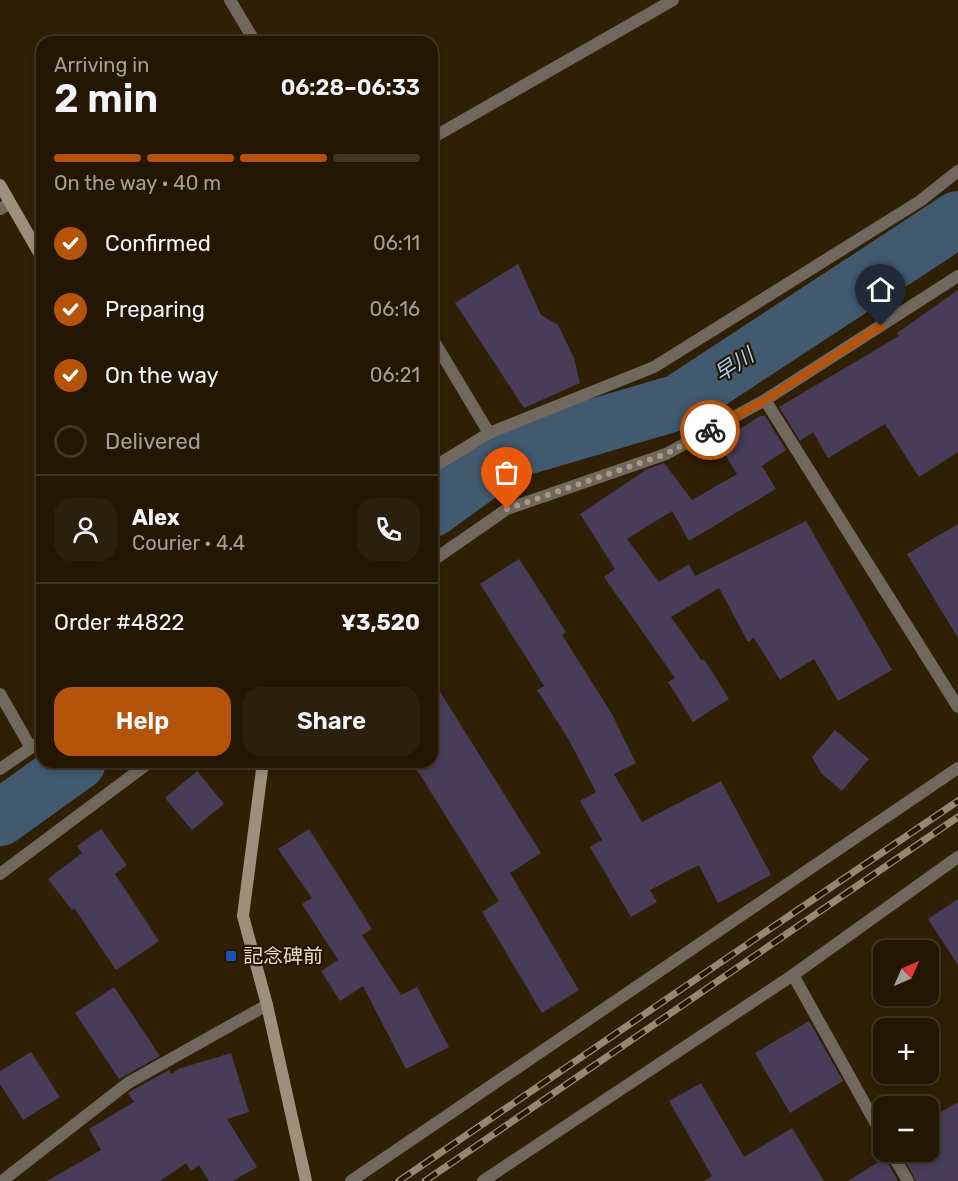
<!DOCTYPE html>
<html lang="en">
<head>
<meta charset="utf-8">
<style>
	:root { --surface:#231703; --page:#2b200d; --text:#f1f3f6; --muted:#a39f9a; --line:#403625; --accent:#b45309 }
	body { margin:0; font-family:Rubik,"Noto Sans JP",sans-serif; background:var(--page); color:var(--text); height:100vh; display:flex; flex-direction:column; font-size:22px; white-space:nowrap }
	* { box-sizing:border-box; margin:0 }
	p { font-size:20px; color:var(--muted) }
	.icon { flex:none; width:33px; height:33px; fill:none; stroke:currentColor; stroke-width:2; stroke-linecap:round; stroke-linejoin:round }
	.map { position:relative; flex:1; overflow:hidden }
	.sheet { position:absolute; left:36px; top:36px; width:402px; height:732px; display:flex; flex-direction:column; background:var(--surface); border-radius:18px; box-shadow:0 3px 9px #0003,0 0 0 2px var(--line) }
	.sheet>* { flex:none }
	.needle { width:39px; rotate:45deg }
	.controls { position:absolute; left:873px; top:940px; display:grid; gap:12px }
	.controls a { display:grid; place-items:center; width:66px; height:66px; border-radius:12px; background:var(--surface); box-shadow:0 3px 9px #0003,0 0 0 2px var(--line); font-size:30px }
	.pin { position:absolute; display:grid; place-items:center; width:51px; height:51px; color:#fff; margin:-62px -26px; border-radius:50% 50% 50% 0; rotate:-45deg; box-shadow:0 0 6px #0007 }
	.pin .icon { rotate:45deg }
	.courier { position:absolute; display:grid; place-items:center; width:60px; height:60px; margin:-30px; border:4px solid #b45309; border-radius:50%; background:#fff; color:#222; box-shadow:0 2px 8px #0007 }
	.head em { font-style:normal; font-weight:600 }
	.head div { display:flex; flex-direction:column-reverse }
	.head { display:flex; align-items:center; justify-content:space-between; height:102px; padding:0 18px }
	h1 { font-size:39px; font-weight:600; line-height:45px }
	.bar { display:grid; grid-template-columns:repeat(4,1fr); gap:9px 6px; align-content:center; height:72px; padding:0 18px }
	.bar i { height:8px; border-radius:4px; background:var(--line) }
	.bar .active { background:var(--accent) }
	.bar p { grid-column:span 4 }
	.line { display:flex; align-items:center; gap:15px; padding:0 18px; border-top:2px solid var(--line) }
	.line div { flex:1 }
	.round { display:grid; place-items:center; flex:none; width:63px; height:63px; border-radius:18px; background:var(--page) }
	ol { padding:0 18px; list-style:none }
	li { display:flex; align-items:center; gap:18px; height:66px }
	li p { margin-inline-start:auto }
	li .icon { padding:6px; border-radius:50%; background:var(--accent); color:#fff; stroke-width:4 }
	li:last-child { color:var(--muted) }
	li i { width:33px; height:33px; border:3px solid var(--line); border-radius:50% }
	.primary-button { display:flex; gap:12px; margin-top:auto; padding:12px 18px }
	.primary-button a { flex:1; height:69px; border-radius:18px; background:var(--accent); color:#fff; font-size:24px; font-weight:600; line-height:69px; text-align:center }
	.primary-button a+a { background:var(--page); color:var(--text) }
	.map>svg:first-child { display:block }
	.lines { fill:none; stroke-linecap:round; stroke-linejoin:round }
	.river { stroke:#415a6f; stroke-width:56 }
	.building { fill:#473d59 }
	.street { stroke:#71685d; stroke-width:12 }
	.secondary { stroke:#9e8f7d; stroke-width:12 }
	.rail-casing { stroke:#958773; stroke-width:7 }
	.rail { stroke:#251500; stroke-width:4.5; stroke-dasharray:14; stroke-linecap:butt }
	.done { stroke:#a69986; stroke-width:6; stroke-dasharray:0 10.8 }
	.route { stroke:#b45309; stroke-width:8 }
	.transit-dot { fill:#1a4fb4; stroke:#251500; stroke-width:2 }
	.labels { text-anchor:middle; stroke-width:4.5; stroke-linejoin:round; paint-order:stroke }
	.poi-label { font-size:20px; fill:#e6dbcc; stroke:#251500; text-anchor:start }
	.water-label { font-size:21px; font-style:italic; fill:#a0d1f8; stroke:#251500 }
</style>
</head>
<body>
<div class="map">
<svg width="958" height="1181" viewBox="0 0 958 1181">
	<rect width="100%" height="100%" fill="#2f1f04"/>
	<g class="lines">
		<g class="river">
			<path d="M432 509 512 451 679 402 958 219"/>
			<path d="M0 818 78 762"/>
		</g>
	</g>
	<g class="building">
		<path d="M518 264 541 315 558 325 574 358 580 383 524 408 455 303Z"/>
		<path d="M958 290V452L919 477 885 424 828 458 813 432 800 441 779 407 899 336 897 333Z"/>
		<path d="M760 416H765L786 450 762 466 776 489 689 541 672 511 627 539 659 582 689 564 695 576 806 521 892 670 838 701 814 659 780 680 754 638 748 642 719 588 671 617 702 661 704 659 729 699 693 722 668 682 675 678 604 577 615 569 580 514 647 469 664 463 692 500 737 474 718 443Z"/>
		<path d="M958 524V638L907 554Z"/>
		<path d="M519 559 566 632 562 635 612 714 636 763 614 774 642 822 721 781 771 875 718 903 699 865 650 890 657 902 631 917 590 847 602 840 580 801 596 792 569 740 537 690 544 686 480 584Z"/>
		<path d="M432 679 541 853 510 873 579 990 542 1013 482 912 499 901 412 762H432Z"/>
		<path d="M835 730 869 759 842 791 821 773 812 757Z"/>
		<path d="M197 771 224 804 192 830 165 798Z"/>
		<path d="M101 829 127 865 115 874 159 941 116 970 74 908 72 910 48 879 82 853 77 846Z"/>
		<path d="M309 829 372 929 362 935 401 995 417 987 449 1047 406 1069 363 986 340 1001 321 971 338 960 302 904 312 898 278 849Z"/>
		<path d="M958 899V965L928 919Z"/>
		<path d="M114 987 160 1056 119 1079 75 1013Z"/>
		<path d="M809 1021 843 1081 790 1113 755 1053Z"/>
		<path d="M31 1052 60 1097 23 1120 0 1084V1071Z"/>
		<path d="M231 1053 249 1112 227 1119 257 1167 233 1181H209L199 1165 191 1171 186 1163 160 1181H47L101 1150 89 1129 134 1102 128 1093 133 1090 169 1070 172 1074 178 1069Z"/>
		<path d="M701 1083 744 1157 792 1128 824 1181H704L712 1176 669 1101Z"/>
		<path d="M958 1102V1181H916L901 1152H928V1120Z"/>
		<path d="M885 1158 898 1181H848Z"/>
	</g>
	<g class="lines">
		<g class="street">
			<path d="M230 0 255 42"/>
			<path d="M432 138 673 0"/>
			<path d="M0 209 10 203"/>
			<path d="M432 338 489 433"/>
			<path d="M765 400 958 707"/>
			<path d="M432 468 489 433 654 367 920 201 958 171"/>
			<path d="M432 561 507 509 666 454 765 400 958 276"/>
			<path d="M0 694 31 748"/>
			<path d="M0 769 42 740"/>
			<path d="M0 874 150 762"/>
			<path d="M793 975 884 1138"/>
			<path d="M891 1152 908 1181"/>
			<path d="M2 1181 128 1083 267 1005"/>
			<path d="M351 1181 958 768"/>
			<path d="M483 1181 793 975 958 857"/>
		</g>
		<g class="secondary">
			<path d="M0 185 42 258"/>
			<path d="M263 762 243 916 267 1005 306 1181"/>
		</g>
		<defs>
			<g id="rail">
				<path d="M399 1181 958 801"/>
				<path d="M425 1181 958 817"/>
			</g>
		</defs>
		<use href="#rail" class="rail-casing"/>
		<use href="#rail" class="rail"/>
	</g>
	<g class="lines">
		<path class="done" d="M507 509 666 454 710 430"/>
		<path class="route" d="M710 430 765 400 881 326"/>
	</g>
	<rect class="transit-dot" x="225" y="950" width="12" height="12" rx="3"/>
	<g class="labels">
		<g class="poi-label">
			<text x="243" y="963">記念碑前</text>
		</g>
		<g class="water-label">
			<text transform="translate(734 365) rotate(-33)" y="7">早川</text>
		</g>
	</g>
</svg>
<div class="controls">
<a><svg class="needle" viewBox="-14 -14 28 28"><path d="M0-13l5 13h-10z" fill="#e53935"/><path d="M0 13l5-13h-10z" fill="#a39f9a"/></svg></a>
<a>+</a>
<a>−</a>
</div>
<div class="pin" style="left:507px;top:509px;background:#ea580c"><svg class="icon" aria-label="bag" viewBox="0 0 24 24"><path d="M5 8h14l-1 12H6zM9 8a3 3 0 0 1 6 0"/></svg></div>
<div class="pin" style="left:881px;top:326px;background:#1f2937"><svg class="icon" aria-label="home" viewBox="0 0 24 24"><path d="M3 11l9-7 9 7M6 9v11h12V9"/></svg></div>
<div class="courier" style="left:710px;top:430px"><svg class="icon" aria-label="bike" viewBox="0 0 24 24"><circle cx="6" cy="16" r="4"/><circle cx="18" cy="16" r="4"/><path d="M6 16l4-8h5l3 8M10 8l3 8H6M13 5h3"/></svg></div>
<section class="sheet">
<div class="head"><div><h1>2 min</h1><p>Arriving in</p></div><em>06:28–06:33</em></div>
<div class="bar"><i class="active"></i><i class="active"></i><i class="active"></i><i></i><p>On the way · 40 m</p></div>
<ol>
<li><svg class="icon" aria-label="check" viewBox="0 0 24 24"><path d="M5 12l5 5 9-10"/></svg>Confirmed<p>06:11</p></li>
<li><svg class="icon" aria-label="check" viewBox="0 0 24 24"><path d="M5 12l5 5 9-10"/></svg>Preparing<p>06:16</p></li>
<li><svg class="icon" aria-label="check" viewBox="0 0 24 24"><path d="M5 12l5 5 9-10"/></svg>On the way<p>06:21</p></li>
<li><i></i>Delivered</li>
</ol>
<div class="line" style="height:108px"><a class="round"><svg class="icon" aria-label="person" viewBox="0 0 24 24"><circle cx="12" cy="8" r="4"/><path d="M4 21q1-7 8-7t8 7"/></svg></a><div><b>Alex</b><p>Courier · 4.4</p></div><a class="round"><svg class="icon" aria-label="phone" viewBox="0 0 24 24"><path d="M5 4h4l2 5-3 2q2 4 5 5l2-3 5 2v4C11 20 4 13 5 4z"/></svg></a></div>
<div class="line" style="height:78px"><div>Order #4822</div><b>¥3,520</b></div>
<div class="primary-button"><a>Help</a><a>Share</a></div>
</section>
</div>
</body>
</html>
